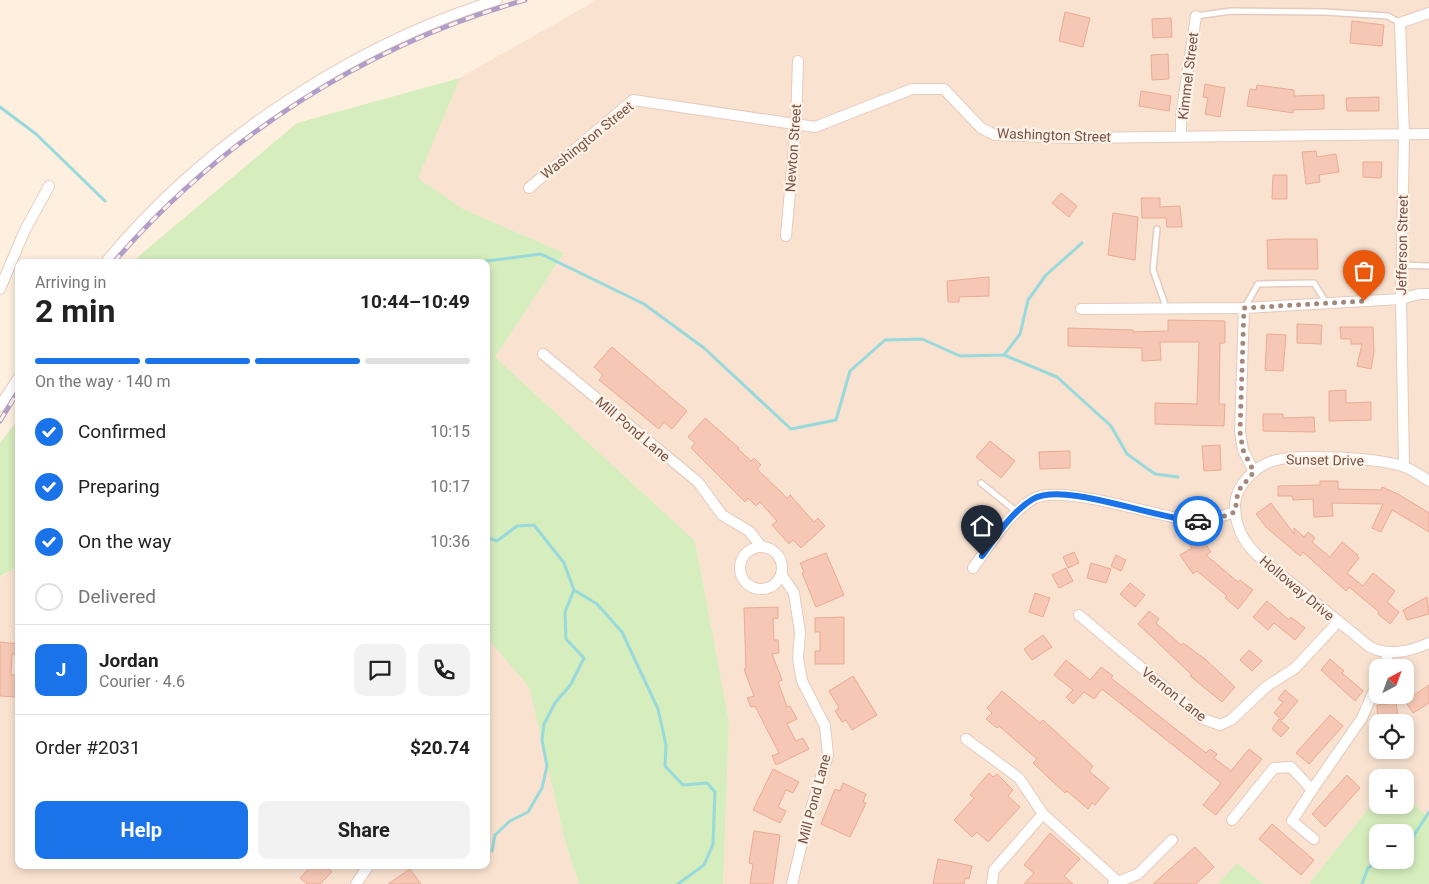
<!DOCTYPE html>
<html lang="en">
<head>
<meta charset="utf-8">
<style>
	:root { --surface:#fff; --page:#f2f2f2; --text:#222; --muted:#767676; --line:#e0e0e0; --accent:#1a73e8 }
	body { margin:0; font-family:Roboto,sans-serif; background:var(--page); color:var(--text); height:100vh; display:flex; flex-direction:column; font-size:19px; white-space:nowrap }
	* { box-sizing:border-box; margin:0 }
	p { font-size:16px; color:var(--muted) }
	.icon { flex:none; width:28px; height:28px; fill:none; stroke:currentColor; stroke-width:2; stroke-linecap:round; stroke-linejoin:round }
	.map { position:relative; flex:1; overflow:hidden }
	.sheet { position:absolute; left:15px; top:259px; width:475px; height:610px; display:flex; flex-direction:column; background:var(--surface); border-radius:10px; box-shadow:0 2px 8px #0003 }
	.sheet>* { flex:none }
	.needle { width:32px; rotate:41deg }
	.tools { position:absolute; left:1369px; top:659px; display:grid; gap:10px }
	.tools a { display:grid; place-items:center; width:45px; height:45px; border-radius:10px; background:var(--surface); box-shadow:0 2px 8px #0003; font-size:25px }
	.pin { position:absolute; display:grid; place-items:center; width:42px; height:42px; color:#fff; margin:-51px -21px; border-radius:50% 50% 50% 0; rotate:-45deg; box-shadow:0 0 5px #0007 }
	.pin .icon { rotate:45deg }
	.courier { position:absolute; display:grid; place-items:center; width:50px; height:50px; margin:-25px; border:4px solid #1a73e8; border-radius:50%; background:#fff; color:#222; box-shadow:0 1px 6px #0007 }
	.head em { font-style:normal; font-weight:700 }
	.head div { display:flex; flex-direction:column-reverse }
	.head { display:flex; align-items:center; justify-content:space-between; height:85px; padding:0 20px }
	h1 { font-size:32px; font-weight:700; line-height:38px }
	.bar { display:grid; grid-template-columns:repeat(4,1fr); gap:8px 5px; align-content:center; height:60px; padding:0 20px }
	.bar i { height:6px; border-radius:4px; background:var(--line) }
	.bar .active { background:var(--accent) }
	.bar p { grid-column:span 4 }
	.line { display:flex; align-items:center; gap:12px; padding:0 20px; border-top:1px solid var(--line) }
	.line div { flex:1 }
	.round { display:grid; place-items:center; flex:none; width:52px; height:52px; border-radius:10px; background:var(--page) }
	ol { padding:0 20px; list-style:none }
	li { display:flex; align-items:center; gap:15px; height:55px }
	li p { margin-inline-start:auto }
	li .icon { padding:5px; border-radius:50%; background:var(--accent); color:#fff; stroke-width:4 }
	li:last-child { color:var(--muted) }
	li i { width:28px; height:28px; border:2px solid var(--line); border-radius:50% }
	.primary-button { display:flex; gap:10px; margin-top:auto; padding:10px 20px }
	.primary-button a { flex:1; height:58px; border-radius:10px; background:var(--accent); color:#fff; font-size:20px; font-weight:700; line-height:58px; text-align:center }
	.primary-button a+a { background:var(--page); color:var(--text) }
	.map>svg:first-child { display:block }
	.residential { fill:#f9e2d0; fill-rule:evenodd }
	.green { fill:#d6edbd; fill-rule:evenodd }
	.lines { fill:none; stroke-linecap:round; stroke-linejoin:round }
	.stream { stroke:#98d9dc; stroke-width:3 }
	.building { fill:#f6c7b4; stroke:#eaab93 }
	.lane-casing { stroke:#e5cbbe; stroke-width:8 }
	.street-casing { stroke:#e5cbbe; stroke-width:12 }
	.lane { stroke:#fff; stroke-width:5 }
	.street { stroke:#fff; stroke-width:10 }
	.rail-casing { stroke:#b09ec8; stroke-width:5 }
	.rail { stroke:#fff3e8; stroke-width:3; stroke-dasharray:9; stroke-linecap:butt }
	.done { stroke:#a6887b; stroke-width:5; stroke-dasharray:0 9 }
	.route { stroke:#1a73e8; stroke-width:6 }
	.labels { text-anchor:middle; stroke-width:4.5; stroke-linejoin:round; paint-order:stroke }
	.street-label { font-size:14px; fill:#775145; stroke:#fff3e8 }
</style>
</head>
<body>
<div class="map">
<svg width="1429" height="884" viewBox="0 0 1429 884">
	<rect width="100%" height="100%" fill="#feefdf"/>
	<g class="residential">
		<path d="M597 0H1429V818L1405 795V778H1378L1377 798 1309 884H1263L1237 863 1218 884H723L729 722 695 541 495 357 564 253 463 209 418 178 454 81ZM1378 668H1405V695H1378ZM1378 722H1405V750H1378Z"/>
		<path d="M19 567V865H486V637L529 687 566 845 579 884H0V577Z"/>
	</g>
	<g class="green">
		<path d="M460 78 418 178 463 209 564 253 495 357 695 541 729 722 723 884H579L566 845 529 687 486 637V262H134L139 256 297 123Z"/>
		<path d="M19 418V567L0 576V443Z"/>
		<path d="M1405 795 1429 818V884H1309L1377 798 1378 805H1405ZM1378 832H1405V860H1378Z"/>
		<path d="M1237 863 1263 884H1218Z"/>
	</g>
	<g class="lines">
		<g class="stream">
			<path d="M0 107 36 134 105 201"/>
			<path d="M479 262 541 254 644 304 704 348 791 429 836 420 850 371 885 340 922 339 960 356 1004 355 1020 334 1028 300 1046 275 1082 243"/>
			<path d="M1004 355 1057 377 1111 426 1127 454 1155 474 1178 477"/>
			<path d="M486 537 497 541 517 526 534 525 564 563 574 590 597 604 622 632 658 709 666 745 665 766 683 785 707 783 715 792 713 844 704 865 678 884"/>
			<path d="M1405 843 1411 840 1429 812"/>
			<path d="M492 851 495 835 510 821 528 812 542 788 547 766 542 740 544 724 555 703 571 684 584 658 566 639 565 612 574 590"/>
			<path d="M1362 884 1368 868 1380 860"/>
		</g>
	</g>
	<g class="building">
		<path d="M1065 12 1090 18 1083 47 1059 41Z"/>
		<path d="M1171 18 1172 37 1153 38 1152 19Z"/>
		<path d="M1352 21 1384 25 1382 46 1350 43Z"/>
		<path d="M1168 54 1169 79 1152 80 1151 55Z"/>
		<path d="M1205 84 1225 88 1220 117 1205 114 1208 98 1203 97Z"/>
		<path d="M1257 85 1294 90V96L1324 95V109L1293 110V113L1247 106 1250 89 1256 90Z"/>
		<path d="M1141 91 1171 96 1169 111 1139 106Z"/>
		<path d="M1379 97V111H1347L1346 98Z"/>
		<path d="M1316 151 1317 157 1336 154 1339 172 1319 175 1320 182 1306 184 1302 152Z"/>
		<path d="M1363 162H1382L1381 178 1363 177Z"/>
		<path d="M1273 175H1287V199H1272Z"/>
		<path d="M1061 193 1077 206 1069 217 1052 203Z"/>
		<path d="M1141 198H1160V207L1180 206 1182 227H1167L1166 218H1142Z"/>
		<path d="M1113 213 1138 217 1135 260 1108 255Z"/>
		<path d="M1285 239H1317L1318 269H1268L1267 240Z"/>
		<path d="M989 277V296L959 297V302H948L947 281Z"/>
		<path d="M1168 320 1225 321V343H1220L1219 404H1225L1224 426 1155 424V403L1197 404 1199 342H1160L1161 360 1142 361V348L1068 346V328L1133 330V332L1168 331Z"/>
		<path d="M1297 324 1322 325 1321 344 1297 343Z"/>
		<path d="M1340 327H1373L1374 352 1371 369 1357 366 1362 344H1351V339H1341Z"/>
		<path d="M1267 334 1286 335 1283 371 1265 370Z"/>
		<path d="M612 347 687 411 672 429 664 422 659 429 599 380 603 375 594 367Z"/>
		<path d="M1346 390V403L1371 402V420L1329 421V391Z"/>
		<path d="M1263 414H1283V418L1314 417 1315 432 1263 431Z"/>
		<path d="M705 418 739 448 738 449 751 461 754 458 761 465 757 469 787 498 790 495 814 522 818 518 825 526 801 548 793 540 789 544 772 525 777 521 760 502 756 506 748 498 745 502 691 448 695 443 688 437Z"/>
		<path d="M990 441 1015 461 1001 478 976 457Z"/>
		<path d="M1220 445 1221 470 1204 471 1202 446Z"/>
		<path d="M1070 451V468L1040 469 1039 452Z"/>
		<path d="M1320 481H1338V489L1381 490 1382 487 1398 494 1429 513V532L1392 510 1381 532 1372 528 1383 504 1332 503 1333 516 1314 517 1313 499 1293 500 1292 496H1278V486L1320 485Z"/>
		<path d="M1271 503 1294 534V528L1304 537 1308 532 1315 538 1312 542 1330 557 1342 542 1358 555 1357 556 1359 558 1347 573 1363 586 1373 573 1395 591 1387 602 1399 612 1390 624 1378 614 1379 612 1349 587 1346 591 1303 552 1300 556 1267 528 1256 514Z"/>
		<path d="M1200 535 1211 552 1206 555 1238 582 1240 580 1253 590 1238 609 1225 598 1227 596 1197 571 1193 574 1180 555 1192 548 1189 543Z"/>
		<path d="M1074 552 1079 563 1068 568 1063 557Z"/>
		<path d="M826 553 844 595 816 607 802 573 804 572 800 563Z"/>
		<path d="M1116 555 1126 560 1121 571 1111 566Z"/>
		<path d="M1091 563 1111 569 1106 583 1087 578Z"/>
		<path d="M1066 568 1073 581 1059 588 1052 575Z"/>
		<path d="M1130 583 1145 595 1135 607 1120 594Z"/>
		<path d="M1035 593 1050 598 1043 617 1029 612Z"/>
		<path d="M1427 597 1429 614 1407 620 1403 610Z"/>
		<path d="M1267 601 1289 620 1291 617 1305 628 1295 640 1274 623 1268 630 1253 617Z"/>
		<path d="M778 607V618L773 619 774 640H778L779 653 772 654 782 680 778 682 787 707 790 706 797 719 787 724 796 741 803 738 809 749 776 765 772 756 779 753 755 706 751 707 747 698 754 696 744 669 746 668 744 608Z"/>
		<path d="M1149 611 1159 619 1156 623 1181 645 1183 643 1205 659 1235 687 1222 702 1190 676 1192 675 1138 624Z"/>
		<path d="M844 617V664H815V651H820V632H815V618Z"/>
		<path d="M1043 635 1052 647 1032 660 1024 649Z"/>
		<path d="M0 642 19 644V655L12 654 11 675H18L16 697 0 696Z"/>
		<path d="M1249 650 1262 661 1252 671 1240 660Z"/>
		<path d="M1330 659 1344 671 1342 673 1363 691 1355 701 1321 670Z"/>
		<path d="M1066 660 1090 680 1101 667 1113 676 1111 678 1206 753 1210 749 1217 754 1214 758 1231 771 1249 749 1262 759 1216 815 1203 805 1221 783 1102 689 1094 699 1084 692 1073 704 1066 697 1073 690 1054 675Z"/>
		<path d="M853 676 877 715 852 730 846 720 842 722 835 711 839 708 829 691Z"/>
		<path d="M1429 685V703L1413 713 1405 701Z"/>
		<path d="M1285 690 1298 701 1282 720 1274 713 1283 702 1278 699Z"/>
		<path d="M1002 691 1040 723 1043 720 1093 766 1089 771 1109 788 1095 805 1092 803 1088 809 1067 791 1065 793 1033 763 1037 759 999 726 997 728 986 719 992 713 987 708Z"/>
		<path d="M1396 703 1398 717 1378 720 1377 705Z"/>
		<path d="M1330 715 1343 726 1309 764 1296 753Z"/>
		<path d="M1279 719 1289 728 1281 737 1272 729Z"/>
		<path d="M773 769 799 782 793 793 786 790 778 807 786 811 780 823 753 810Z"/>
		<path d="M989 773 993 777 997 774 1013 790 1008 796 1020 807 988 842 977 832 972 837 954 820 974 798 970 795Z"/>
		<path d="M1347 775 1360 788 1325 827 1312 814Z"/>
		<path d="M843 783 866 794 863 802 866 803 850 837 821 824 835 789 840 791Z"/>
		<path d="M1272 824 1314 860 1301 875 1259 839Z"/>
		<path d="M754 831 780 835 773 884H750L753 864 749 863Z"/>
		<path d="M1050 833 1080 859 1064 876 1073 884H1024L1034 873 1024 865Z"/>
		<path d="M1195 847 1214 867 1196 884H1153Z"/>
		<path d="M938 859 972 866 969 879 965 878 964 884H933Z"/>
		<path d="M312 865H324L332 872 320 884H307L300 878Z"/>
		<path d="M410 869 421 884H388Z"/>
	</g>
	<g class="lines">
		<defs>
			<g id="lane">
				<path d="M1196 16 1231 11 1325 12 1388 16 1400 23"/>
				<path d="M1157 229 1153 270 1166 307"/>
				<path d="M1402 265 1429 266"/>
				<path d="M1245 307 1258 284 1314 283 1327 304"/>
				<path d="M981 483 1017 512"/>
			</g>
			<g id="street">
				<path d="M1181 136V117L1196 16"/>
				<path d="M529 188 633 100 815 127 912 89H944L981 128 995 135 1069 138 1429 134"/>
				<path d="M786 236 796 123 798 61"/>
				<path d="M106 262C203 144 351 45 497 0"/>
				<path d="M0 289 24 232 49 186"/>
				<path d="M1244 308 1240 432 1243 450 1254 472"/>
				<path d="M1081 309 1244 308 1401 299 1419 294H1429"/>
				<path d="M543 354 698 482 722 515 749 531 762 547"/>
				<path d="M0 406 19 377"/>
				<path d="M1404 466 1401 299 1404 134 1400 23 1429 13"/>
				<path d="M1429 481C1421 476 1412 469 1402 466 1377 458 1298 453 1273 461 1256 466 1236 485 1235 504 1235 526 1242 540 1257 555L1370 647C1389 657 1410 651 1429 643"/>
				<circle cx="761" cy="568" r="21"/>
				<path d="M973 568C990 545 1008 514 1033 499 1061 483 1157 517 1194 521L1209 520 1235 512"/>
				<path d="M781 574 794 593 800 632 798 659 802 681 825 726 828 755 808 818 792 884"/>
				<path d="M1079 615 1201 718 1220 725 1231 720 1266 687 1295 668 1338 622"/>
				<path d="M1383 668 1389 652"/>
				<path d="M966 739 1019 778 1043 814 1117 881"/>
				<path d="M1312 790 1292 821 1314 839"/>
				<path d="M1232 820 1274 768 1291 767 1312 790 1362 718 1378 681"/>
				<path d="M356 884 369 865"/>
				<path d="M992 884 994 870 1043 814"/>
				<path d="M1113 884 1138 874 1172 840"/>
			</g>
		</defs>
		<use href="#lane" class="lane-casing"/>
		<use href="#street" class="street-casing"/>
		<use href="#lane" class="lane"/>
		<use href="#street" class="street"/>
		<defs>
			<g id="rail">
				<path d="M114 262C222 137 366 45 525 0"/>
				<path d="M0 421 19 390"/>
			</g>
		</defs>
		<use href="#rail" class="rail-casing"/>
		<use href="#rail" class="rail"/>
	</g>
	<g class="lines">
		<path class="done" d="M1198 521 1219 518 1235 512 1238 491 1254 472 1243 450 1240 432 1244 308 1364 301"/>
		<path class="route" d="M982 556C996 537 1011 512 1033 499 1065 481 1157 520 1198 521"/>
	</g>
	<g class="labels">
		<g class="street-label">
			<text transform="translate(1188 76) rotate(-83)" y="5">Kimmel Street</text>
			<text transform="translate(1054 135) rotate(2)" y="5">Washington Street</text>
			<text transform="translate(587 140) rotate(-39)" y="5">Washington Street</text>
			<text transform="translate(793 148) rotate(-86)" y="5">Newton Street</text>
			<text transform="translate(1402 245) rotate(-89)" y="5">Jefferson Street</text>
			<text transform="translate(633 429) rotate(40)" y="5">Mill Pond Lane</text>
			<text transform="translate(1325 460) rotate(1)" y="5">Sunset Drive</text>
			<text transform="translate(1297 588) rotate(40)" y="5">Holloway Drive</text>
			<text transform="translate(1174 694) rotate(38)" y="5">Vernon Lane</text>
			<text transform="translate(814 799) rotate(-75)" y="5">Mill Pond Lane</text>
		</g>
	</g>
</svg>
<div class="tools">
<a><svg class="needle" viewBox="-14 -14 28 28"><path d="M0-13l5 13h-10z" fill="#e53935"/><path d="M0 13l5-13h-10z" fill="#767676"/></svg></a>
<a><svg class="icon" aria-label="locate" viewBox="0 0 24 24"><circle cx="12" cy="12" r="6"/><path d="M12 2v4M12 18v4M2 12h4M18 12h4"/></svg></a>
<a>+</a>
<a>−</a>
</div>
<div class="pin" style="left:1364px;top:301px;background:#ea580c"><svg class="icon" aria-label="bag" viewBox="0 0 24 24"><path d="M5 8h14l-1 12H6zM9 8a3 3 0 0 1 6 0"/></svg></div>
<div class="pin" style="left:982px;top:556px;background:#1f2937"><svg class="icon" aria-label="home" viewBox="0 0 24 24"><path d="M3 11l9-7 9 7M6 9v11h12V9"/></svg></div>
<div class="courier" style="left:1198px;top:521px"><svg class="icon" aria-label="car" viewBox="0 0 24 24"><path d="M5 17H2v-5l4-1 3-4h7l3 4 3 1v5h-3M9 17h6M6 11h13"/><circle cx="7" cy="17" r="2"/><circle cx="17" cy="17" r="2"/></svg></div>
<section class="sheet">
<div class="head"><div><h1>2 min</h1><p>Arriving in</p></div><em>10:44–10:49</em></div>
<div class="bar"><i class="active"></i><i class="active"></i><i class="active"></i><i></i><p>On the way · 140 m</p></div>
<ol>
<li><svg class="icon" aria-label="check" viewBox="0 0 24 24"><path d="M5 12l5 5 9-10"/></svg>Confirmed<p>10:15</p></li>
<li><svg class="icon" aria-label="check" viewBox="0 0 24 24"><path d="M5 12l5 5 9-10"/></svg>Preparing<p>10:17</p></li>
<li><svg class="icon" aria-label="check" viewBox="0 0 24 24"><path d="M5 12l5 5 9-10"/></svg>On the way<p>10:36</p></li>
<li><i></i>Delivered</li>
</ol>
<div class="line" style="height:90px"><b class="round" style="background:var(--accent);color:#fff">J</b><div><b>Jordan</b><p>Courier · 4.6</p></div><a class="round"><svg class="icon" aria-label="chat" viewBox="0 0 24 24"><path d="M4 5h16v11H9l-5 4z"/></svg></a><a class="round"><svg class="icon" aria-label="phone" viewBox="0 0 24 24"><path d="M5 4h4l2 5-3 2q2 4 5 5l2-3 5 2v4C11 20 4 13 5 4z"/></svg></a></div>
<div class="line" style="height:65px"><div>Order #2031</div><b>$20.74</b></div>
<div class="primary-button"><a>Help</a><a>Share</a></div>
</section>
</div>
</body>
</html>
